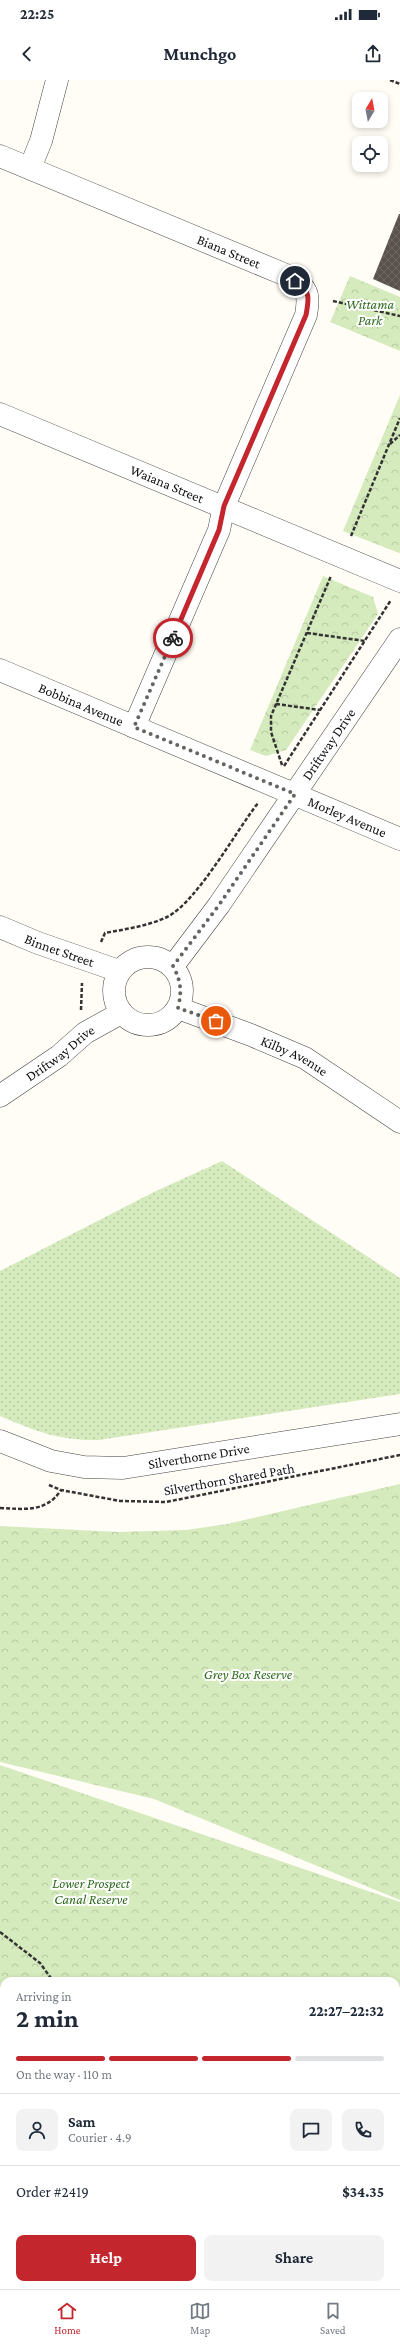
<!DOCTYPE html>
<html lang="en">
<head>
<meta charset="utf-8">
<style>
	:root { --surface:#fff; --page:#f2f2f3; --text:#1f2937; --muted:#747a83; --line:#e0e1e3; --accent:#c4262e }
	body { margin:0; font-family:"Crimson Pro",serif; background:var(--page); color:var(--text); height:100vh; display:flex; flex-direction:column; font-size:15px; white-space:nowrap }
	* { box-sizing:border-box; margin:0 }
	p { font-size:13px; color:var(--muted) }
	.icon { flex:none; width:22px; height:22px; fill:none; stroke:currentColor; stroke-width:2; stroke-linecap:round; stroke-linejoin:round }
	.map { position:relative; flex:1; overflow:hidden }
	.drawer { position:absolute; left:0px; top:1897px; width:400px; height:312px; display:flex; flex-direction:column; background:var(--surface); border-radius:12px 12px 0 0; box-shadow:0 2px 6px #0003 }
	.drawer>* { flex:none }
	.needle { width:26px; rotate:10deg }
	.tools { position:absolute; left:352px; top:12px; display:grid; gap:8px }
	.tools a { display:grid; place-items:center; width:36px; height:36px; border-radius:8px; background:var(--surface); box-shadow:0 2px 6px #0003; font-size:20px }
	.pin { position:absolute; display:grid; place-items:center; width:34px; height:34px; color:#fff; margin:-17px; border:2px solid #fff; border-radius:50%; box-shadow:0 1px 4px #0007 }
	.courier { position:absolute; display:grid; place-items:center; width:40px; height:40px; margin:-20px; border:3px solid #c4262e; border-radius:50%; background:#fff; color:#222; box-shadow:0 1px 5px #0007 }
	.headline em { font-style:normal; font-weight:700 }
	.headline div { display:flex; flex-direction:column-reverse }
	.headline { display:flex; align-items:center; justify-content:space-between; height:68px; padding:0 16px }
	h1 { font-size:26px; font-weight:700; line-height:30px }
	.bar { display:grid; grid-template-columns:repeat(4,1fr); gap:6px 4px; align-content:center; height:48px; padding:0 16px }
	.bar i { height:5px; border-radius:3px; background:var(--line) }
	.bar .active { background:var(--accent) }
	.bar p { grid-column:span 4 }
	.line { display:flex; align-items:center; gap:10px; padding:0 16px; border-top:1px solid var(--line) }
	.line div { flex:1 }
	.round { display:grid; place-items:center; flex:none; width:42px; height:42px; border-radius:8px; background:var(--page) }
	.primary-button { display:flex; gap:8px; margin-top:auto; padding:8px 16px }
	.primary-button a { flex:1; height:46px; border-radius:8px; background:var(--accent); color:#fff; font-size:16px; font-weight:700; line-height:46px; text-align:center }
	.primary-button a+a { background:var(--page); color:var(--text) }
	.status { display:flex; justify-content:space-between; align-items:center; height:28px; padding:0 20px; background:var(--surface); direction:ltr }
	.status svg { height:11px; fill:currentColor }
	header { display:flex; justify-content:space-between; align-items:center; height:52px; padding:0 16px; background:var(--surface); font-size:18px; font-weight:700 }
	.dock { display:flex; justify-content:space-around; align-items:center; height:56px; border-top:1px solid var(--line); background:var(--surface); font-size:11px; color:var(--muted) }
	.dock a { display:grid; justify-items:center; gap:2px }
	.dock .active { color:var(--accent) }
	.map>svg:first-child { display:block }
	.grass { fill:url(#grass-dots) }
	.park { fill:url(#park-crowns); fill-rule:evenodd }
	.building { fill:url(#building-cross-hatch) }
	.lines { fill:none; stroke-linecap:round; stroke-linejoin:round }
	.minor-casing { stroke:#444; stroke-width:23 }
	.path { stroke:#333; stroke-width:2.5; stroke-dasharray:4 2; stroke-linecap:butt }
	.minor { stroke:#fff; stroke-width:22 }
	.done { stroke:#646461; stroke-width:4; stroke-dasharray:0 7.2 }
	.route { stroke:#c4262e; stroke-width:5 }
	.labels { text-anchor:middle; stroke-width:4; stroke-linejoin:round; paint-order:stroke }
	.street-label { font-size:14px; fill:#111; stroke:#fff }
	.park-label { font-size:14px; font-style:italic; fill:#2f6b1f; stroke:#fff }
</style>
</head>
<body>
<div class="status"><b>22:25</b><svg viewBox="0 0 49 12"><path d="M0 12V9h3v3zM5 12V6h3v6zM10 12V3h3v9zM15 12V0h3v12zM26 1h20v11H26zM47 4h2v5h-2z"/></svg></div>
<header><svg class="icon" aria-label="back" viewBox="0 0 24 24"><path d="M15 5l-7 7 7 7"/></svg>Munchgo<svg class="icon" aria-label="share" viewBox="0 0 24 24"><path d="M12 15V3M7 8l5-5 5 5M5 13v7h14v-7"/></svg></header>
<div class="map">
<svg width="400" height="2209" viewBox="0 0 400 2209">
	<defs>
		<pattern id="grass-dots" width="8" height="8" patternUnits="userSpaceOnUse"><rect width="8" height="8" fill="#d5ebbd"/><path d="M2 2h.1M6 6h.1" fill="none" stroke="#b6c8a1" stroke-width="1.8" stroke-linecap="round"/></pattern>
		<pattern id="park-crowns" width="20" height="18" patternUnits="userSpaceOnUse"><rect width="20" height="18" fill="#d5ebbd"/><path d="M2 6a3 3 0 1 1 6 0M12 15a3 3 0 1 1 6 0" fill="none" stroke="#b6c8a1"/></pattern>
		<pattern id="building-cross-hatch" width="8" height="8" patternUnits="userSpaceOnUse"><rect width="8" height="8" fill="#5a524d"/><path d="M0 0l8 8M0 8l8-8" fill="none" stroke="#6d6662"/></pattern>
	</defs>
	<rect width="100%" height="100%" fill="#fffdf5"/>
	<path class="grass" d="M222 1081 400 1198V1314L99 1360C59 1361 36 1351 0 1336V1191L154 1112Z"/>
	<g class="park">
		<path d="M350 196 400 217V271L330 242Z"/>
		<path d="M400 315V473H399L343 451Z"/>
		<path d="M323 496 373 517 378 534 286 670 266 676 250 670Z"/>
		<path d="M400 1404V1820L154 1719 0 1682V1446L118 1452 186 1450 227 1444Z"/>
		<path d="M0 1685 400 1822V2209H0ZM4 1901H396V2205H4Z"/>
	</g>
	<path class="building" d="M399 134H400V211L373 199Z"/>
	<g class="lines">
		<defs>
			<g id="minor">
				<path id="s1" d="M0 76 286 195C307 208 310 211 306 235L224 426 219 450 134 647"/>
				<path d="M30 88 41 61 57 0"/>
				<path id="s2" d="M0 334 400 501"/>
				<path id="s3" d="M0 590 400 759"/>
				<path id="s4" d="M0 847 38 863 119 891"/>
				<circle cx="148" cy="911" r="34"/>
				<path id="s5" d="M173 886 219 825 400 559"/>
				<path id="s6" d="M178 928 251 955 305 978 400 1042"/>
				<path id="s7" d="M0 1016 59 976 85 953 121 933"/>
				<path id="s8" d="M0 1361 51 1381 84 1387 123 1388 400 1344"/>
			</g>
		</defs>
		<use href="#minor" class="minor-casing"/>
		<g class="path">
			<path d="M390 0 400 4"/>
			<path d="M333 221 400 236"/>
			<path d="M390 364 400 355"/>
			<path d="M351 456 400 338"/>
			<path d="M307 553 365 561"/>
			<path d="M276 624 320 630"/>
			<path d="M282 685 271 652V636L331 496"/>
			<path d="M284 686 391 520"/>
			<path d="M101 862 105 853C126 849 148 846 167 837 197 822 236 751 258 723"/>
			<path d="M81 930 82 903"/>
			<path d="M49 1405 61 1410 120 1421 166 1422 400 1375"/>
			<path d="M0 1428C24 1429 46 1433 61 1410"/>
			<path d="M0 1852 40 1883 53 1901"/>
			<path d="M116 2205 117 2209"/>
		</g>
		<use href="#minor" class="minor"/>
	</g>
	<g class="lines">
		<path class="done" d="M173 558 134 647 295 714 219 825 173 886C181 901 182 911 178 928L216 941"/>
		<path class="route" d="M173 558 219 450 224 426 306 235C309 219 311 210 295 201"/>
	</g>
	<g class="labels">
		<g class="street-label">
			<text dy="5" stroke="none"><textPath href="#s1" startOffset="248">Biana Street</textPath></text>
			<text dy="5" stroke="none"><textPath href="#s2" startOffset="181">Waiana Street</textPath></text>
			<text dy="5" stroke="none"><textPath href="#s3" startOffset="88">Bobbina Avenue</textPath></text>
			<text dy="5" stroke="none"><textPath href="#s5" startOffset="271">Driftway Drive</textPath></text>
			<text dy="5" stroke="none"><textPath href="#s3" startOffset="377">Morley Avenue</textPath></text>
			<text dy="5" stroke="none"><textPath href="#s4" startOffset="64">Binnet Street</textPath></text>
			<text dy="5" stroke="none"><textPath href="#s7" startOffset="74">Driftway Drive</textPath></text>
			<text dy="5" stroke="none"><textPath href="#s6" startOffset="126">Kilby Avenue</textPath></text>
			<text dy="5" stroke="none"><textPath href="#s8" startOffset="204">Silverthorne Drive</textPath></text>
			<text transform="translate(229 1399) rotate(-10)" y="5">Silverthorn Shared Path</text>
		</g>
		<g class="park-label">
			<text x="370" y="229">Wittama<tspan x="370" dy="16">Park</tspan></text>
			<text x="248" y="1599">Grey Box Reserve</text>
			<text x="91" y="1808">Lower Prospect<tspan x="91" dy="16">Canal Reserve</tspan></text>
		</g>
	</g>
</svg>
<div class="tools">
<a><svg class="needle" viewBox="-14 -14 28 28"><path d="M0-13l5 13h-10z" fill="#e53935"/><path d="M0 13l5-13h-10z" fill="#747a83"/></svg></a>
<a><svg class="icon" aria-label="locate" viewBox="0 0 24 24"><circle cx="12" cy="12" r="6"/><path d="M12 2v4M12 18v4M2 12h4M18 12h4"/></svg></a>
</div>
<div class="pin" style="left:216px;top:941px;background:#ea580c"><svg class="icon" aria-label="bag" viewBox="0 0 24 24"><path d="M5 8h14l-1 12H6zM9 8a3 3 0 0 1 6 0"/></svg></div>
<div class="pin" style="left:295px;top:201px;background:#1f2937"><svg class="icon" aria-label="home" viewBox="0 0 24 24"><path d="M3 11l9-7 9 7M6 9v11h12V9"/></svg></div>
<div class="courier" style="left:173px;top:558px"><svg class="icon" aria-label="bike" viewBox="0 0 24 24"><circle cx="6" cy="16" r="4"/><circle cx="18" cy="16" r="4"/><path d="M6 16l4-8h5l3 8M10 8l3 8H6M13 5h3"/></svg></div>
<section class="drawer">
<div class="headline"><div><h1>2 min</h1><p>Arriving in</p></div><em>22:27–22:32</em></div>
<div class="bar"><i class="active"></i><i class="active"></i><i class="active"></i><i></i><p>On the way · 110 m</p></div>
<div class="line" style="height:72px"><a class="round"><svg class="icon" aria-label="person" viewBox="0 0 24 24"><circle cx="12" cy="8" r="4"/><path d="M4 21q1-7 8-7t8 7"/></svg></a><div><b>Sam</b><p>Courier · 4.9</p></div><a class="round"><svg class="icon" aria-label="chat" viewBox="0 0 24 24"><path d="M4 5h16v11H9l-5 4z"/></svg></a><a class="round"><svg class="icon" aria-label="phone" viewBox="0 0 24 24"><path d="M5 4h4l2 5-3 2q2 4 5 5l2-3 5 2v4C11 20 4 13 5 4z"/></svg></a></div>
<div class="line" style="height:52px"><div>Order #2419</div><b>$34.35</b></div>
<div class="primary-button"><a>Help</a><a>Share</a></div>
</section>
</div>
<nav class="dock">
<a class="active"><svg class="icon" aria-label="home" viewBox="0 0 24 24"><path d="M3 11l9-7 9 7M6 9v11h12V9"/></svg>Home</a>
<a><svg class="icon" aria-label="map" viewBox="0 0 24 24"><path d="M3 6l6-2 6 2 6-2v14l-6 2-6-2-6 2zM9 4v14M15 6v14"/></svg>Map</a>
<a><svg class="icon" aria-label="saved" viewBox="0 0 24 24"><path d="M7 4h10v16l-5-4-5 4z"/></svg>Saved</a>
</nav>
</body>
</html>
